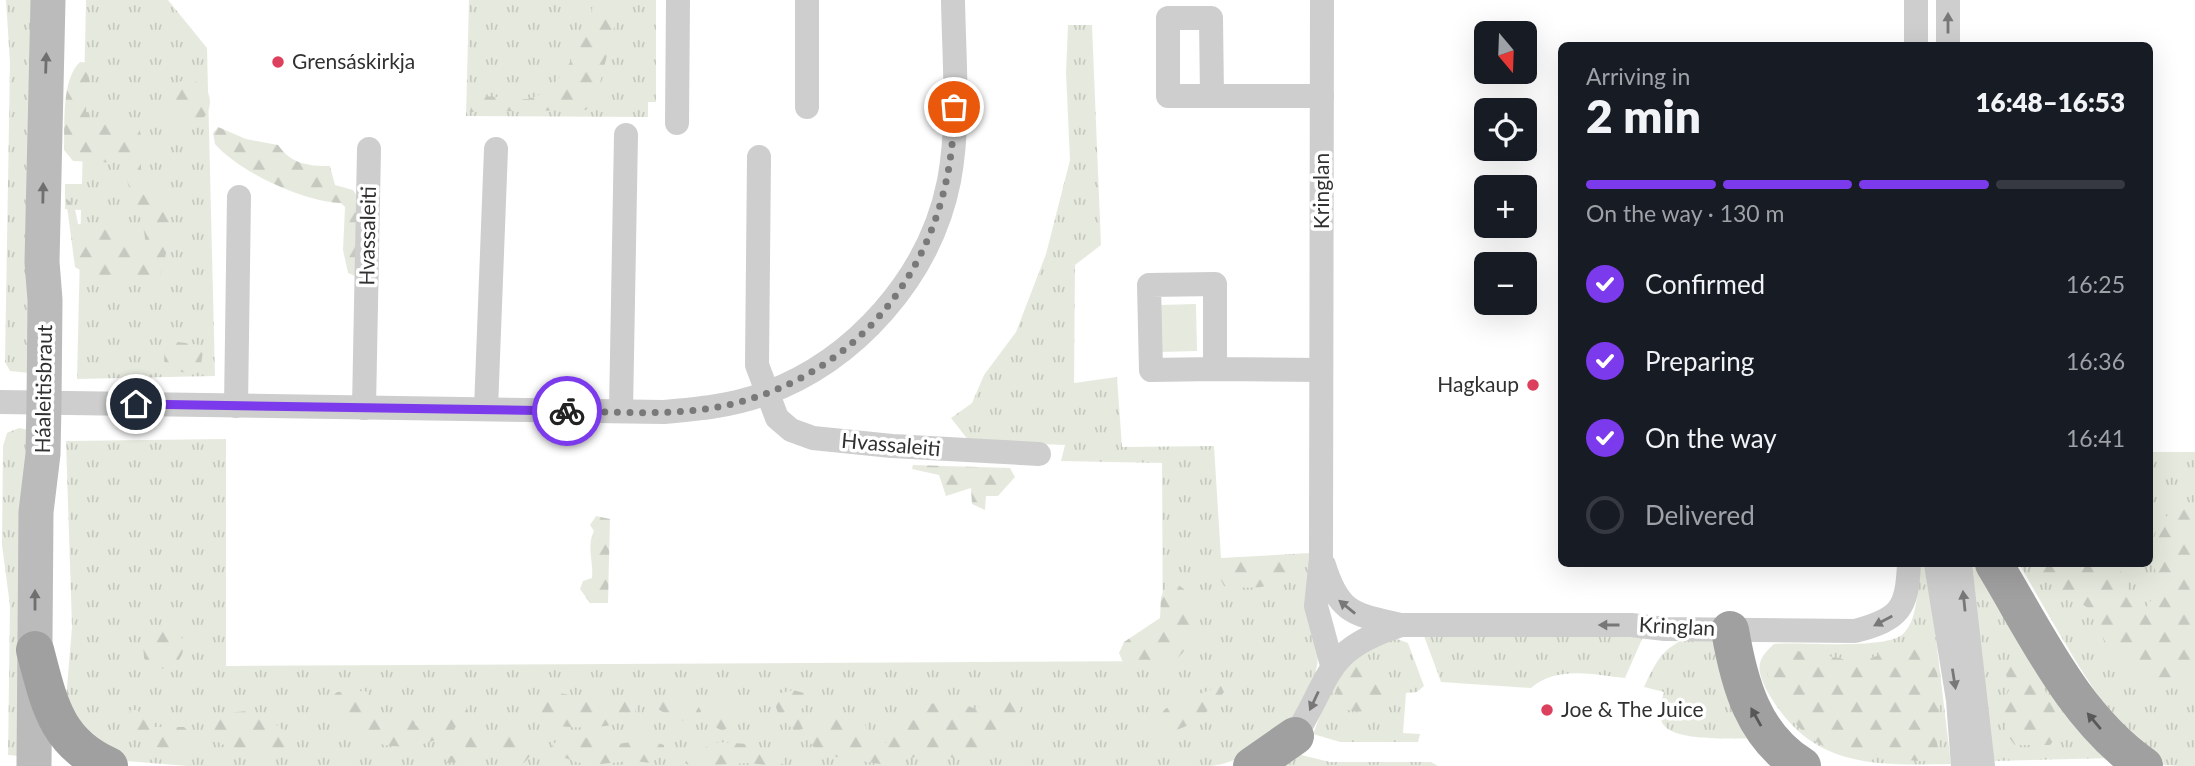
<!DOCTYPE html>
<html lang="en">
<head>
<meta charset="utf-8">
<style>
	:root { --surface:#171b24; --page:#242831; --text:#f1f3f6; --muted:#9ea1a6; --line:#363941; --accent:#7c3aed }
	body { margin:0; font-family:Lato,sans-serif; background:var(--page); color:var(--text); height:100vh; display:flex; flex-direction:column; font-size:26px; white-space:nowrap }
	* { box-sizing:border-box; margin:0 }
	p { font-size:23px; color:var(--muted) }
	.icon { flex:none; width:38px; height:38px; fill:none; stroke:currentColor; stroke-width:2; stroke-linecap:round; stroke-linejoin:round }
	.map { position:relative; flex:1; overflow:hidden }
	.panel { position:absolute; left:1558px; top:42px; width:595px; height:525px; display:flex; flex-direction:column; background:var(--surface); border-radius:10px; box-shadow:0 7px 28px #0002 }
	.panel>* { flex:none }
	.needle { width:46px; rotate:161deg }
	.controls { position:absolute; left:1474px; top:21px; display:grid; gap:14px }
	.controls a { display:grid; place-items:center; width:63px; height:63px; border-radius:10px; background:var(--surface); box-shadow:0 7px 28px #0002; font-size:35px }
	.pin { position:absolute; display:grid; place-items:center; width:60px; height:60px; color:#fff; margin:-30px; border:4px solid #fff; border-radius:50%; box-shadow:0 2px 7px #0007 }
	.courier { position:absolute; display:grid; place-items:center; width:70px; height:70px; margin:-35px; border:5px solid #7c3aed; border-radius:50%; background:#fff; color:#222; box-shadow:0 2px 9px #0007 }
	.headline em { font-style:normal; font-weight:800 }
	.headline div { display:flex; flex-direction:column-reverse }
	.headline { display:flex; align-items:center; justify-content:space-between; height:119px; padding:0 28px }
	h1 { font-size:46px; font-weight:800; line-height:52px }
	.bar { display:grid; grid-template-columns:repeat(4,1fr); gap:10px 7px; align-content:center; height:84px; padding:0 28px }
	.bar i { height:9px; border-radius:5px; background:var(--line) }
	.bar .on { background:var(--accent) }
	.bar p { grid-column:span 4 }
	ol { padding:0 28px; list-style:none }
	li { display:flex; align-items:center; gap:21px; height:77px }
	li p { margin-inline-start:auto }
	li .icon { padding:7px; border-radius:50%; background:var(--accent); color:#fff; stroke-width:4 }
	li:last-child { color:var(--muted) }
	li i { width:38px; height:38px; border:4px solid var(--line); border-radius:50% }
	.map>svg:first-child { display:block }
	.grass { fill:url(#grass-tufts) }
	.forest { fill:url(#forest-firs) }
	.park { fill:#e6eade }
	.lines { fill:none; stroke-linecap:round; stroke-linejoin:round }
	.minor { stroke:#cecece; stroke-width:24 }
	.secondary { stroke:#bbb; stroke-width:35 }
	.trunk { stroke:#a0a0a0; stroke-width:38 }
	.oneway { fill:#787878 }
	.oneway2 { fill:#6f6f6f }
	.oneway3 { fill:#585858 }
	.done { stroke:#797979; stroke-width:7; stroke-dasharray:0 12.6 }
	.route { stroke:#7c3aed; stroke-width:9 }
	.poi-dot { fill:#dc405d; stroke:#fff; stroke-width:2.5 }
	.labels { text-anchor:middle; stroke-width:7; stroke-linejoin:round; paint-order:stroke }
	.poi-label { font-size:21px; fill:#313131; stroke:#fff; text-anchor:start }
	.street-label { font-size:21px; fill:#313131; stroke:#fff }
</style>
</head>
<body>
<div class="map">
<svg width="2195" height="766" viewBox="0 0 2195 766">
	<defs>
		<pattern id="grass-tufts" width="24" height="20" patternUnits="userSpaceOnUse" patternTransform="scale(1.75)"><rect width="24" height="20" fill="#e6eade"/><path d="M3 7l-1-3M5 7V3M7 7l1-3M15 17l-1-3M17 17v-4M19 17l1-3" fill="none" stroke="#c6c9bf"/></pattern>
		<pattern id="forest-firs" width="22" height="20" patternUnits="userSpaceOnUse" patternTransform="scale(1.75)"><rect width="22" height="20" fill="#e6eade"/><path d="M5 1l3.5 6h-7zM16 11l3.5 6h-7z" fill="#c6c9bf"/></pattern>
	</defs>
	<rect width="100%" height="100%" fill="#fff"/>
	<g class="grass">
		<path d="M6 0H35L29 373 10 371 5 362 10 63Z"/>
		<path d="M86 0H168L207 48 215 376 77 379 81 210 65 209V184H82Z"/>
		<path d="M469 0H656V102H648V117L466 116Z"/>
		<path d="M1068 25H1092L1101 245 1075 265 1074 383 1117 377 1122 447 1214 446 1221 558 1310 553C1312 587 1320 622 1318 655 1316 709 1262 760 1211 766H188L126 761 65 711 72 627 66 441 226 439V666L1163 661 1162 463 1061 461 1065 445 969 441 951 418 972 403 984 375 1016 332 1046 254 1070 160 1066 73Z"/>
		<path d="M19 428 29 430 21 756 8 755 10 606 2 545 3 446 7 433Z"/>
		<path d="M2149 452H2195V766C2185 766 2172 766 2163 765 2117 745 2047 610 2019 564H2149Z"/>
		<path d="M1921 564H1927L1951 764C1868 766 1810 766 1767 691 1756 669 1756 660 1774 644 1801 641 1887 651 1904 633 1919 617 1917 584 1921 564Z"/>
		<path d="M1970 564H1983L2114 758 1993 761Z"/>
		<path d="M1424 636 1643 637 1625 678C1593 675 1558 665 1531 688L1441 682Z"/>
		<path d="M1392 637 1408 643 1424 686 1417 692 1406 693 1403 733 1420 734 1418 742H1340L1313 734 1330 690 1348 660Z"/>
		<path d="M1690 637 1722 643 1754 739C1733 738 1674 742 1663 724 1656 715 1661 703 1664 692L1644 687C1656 661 1663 647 1690 637Z"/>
		<path d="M1297 754 1330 762H1431L1438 766H1270Z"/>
	</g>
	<g class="forest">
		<path d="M594 0H621L596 99 586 110 470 112 473 97C492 94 511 100 527 99 563 94 589 30 594 0Z"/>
		<path d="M80 62 90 63 86 111 91 121H125L139 128C145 143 137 161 143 175 147 186 156 185 163 193 175 205 167 263 159 277 132 280 98 283 75 267L66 199 74 204 78 224 119 229 133 247 145 244C147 222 126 190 123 163L73 161 64 150C65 126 61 79 80 62Z"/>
		<circle cx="188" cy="102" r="22"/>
		<path d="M218 127 246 139 278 145C291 164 308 166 330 166L335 185 353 190 362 204 355 276 348 273 343 250 345 207 341 203C305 202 239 172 215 144L213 133Z"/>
		<path d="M178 342 199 345 203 352 200 369 187 373 170 370 164 361 165 348Z"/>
		<path d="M913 465 1010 468 1015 477 998 496H986L985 510 972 504 971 488 946 496 939 475 912 469Z"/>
		<path d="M2175 508 2195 509V675L2189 683 2164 691 2141 683 2123 660 2109 649 2088 608 2051 584 2030 564H2118L2136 609 2144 610 2156 594 2158 581 2150 551 2158 525Z"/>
		<path d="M596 516 610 519 608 603H590L580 589 583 581 592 578C594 562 586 547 594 531L590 525Z"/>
		<path d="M1245 558H1278L1285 562 1288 575C1269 591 1247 588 1224 586L1219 576 1220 563Z"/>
		<path d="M1169 583C1210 584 1207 686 1125 667L1119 653 1124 642 1160 618 1161 597Z"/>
		<path d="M171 628 183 639C187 660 171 671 151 669L144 658 143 643 156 629Z"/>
		<path d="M1929 644C1942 682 1942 721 1934 760 1913 763 1898 758 1877 755 1865 753 1851 756 1840 753 1806 743 1784 714 1771 684 1767 674 1762 662 1773 656 1794 643 1834 660 1857 661 1868 662 1881 653 1892 650 1904 646 1917 646 1929 644Z"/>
		<path d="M2015 659 2028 663C2039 684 2073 722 2050 745H2015C2002 731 2001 704 2010 688L2005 671 2008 663Z"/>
		<path d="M1360 660H1373C1388 671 1387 683 1386 700 1370 713 1360 714 1340 708L1336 690 1346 669Z"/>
		<path d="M1221 686 1224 692C1208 714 1185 734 1157 732L1153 726 1165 709 1176 703Z"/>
		<path d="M793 690 804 693 806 702 798 715 803 729 795 731C784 721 771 711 777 694Z"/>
		<path d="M365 691 375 698 374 712 382 717 397 714 412 717 416 726 438 717 443 700 453 696 463 701 468 711C441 763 345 757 330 699L337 692Z"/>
		<path d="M560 693 588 699 628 696 636 700 635 715C615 731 575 728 550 725L538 710 537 699 547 694Z"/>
		<path d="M1001 695 1018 698 1021 709 995 746 974 762 954 759 940 750 886 765 819 754 809 741 811 727C837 713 868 702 869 744L889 742 887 732 895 725 914 720 928 704 954 701 976 709Z"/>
		<path d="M669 696 694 698 701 711 699 720C686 725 667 716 657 708V699Z"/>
		<path d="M726 701 732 703 731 726 722 731 714 726 709 715 712 707Z"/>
		<path d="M131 710H137L154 727H184L189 732 187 746C161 754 132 744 125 717Z"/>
		<path d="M249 711 268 718 283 730 297 737V752C271 759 227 753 207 734L208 724 224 713Z"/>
		<path d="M479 725C489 736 492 745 486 759L447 763 448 757 467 751 462 738 465 730Z"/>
		<path d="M511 726C523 734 528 741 530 756L524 763H512C501 754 496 743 500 729Z"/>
		<path d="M565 735C597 735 609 752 642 738L664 745V755L650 763C624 758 614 765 589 764 578 764 567 758 557 755L552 745Z"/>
		<path d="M719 742 748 744 782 755 784 763 775 766 749 763 690 766 685 763 691 753Z"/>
	</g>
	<path class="park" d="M1196 304 1197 351 1161 352 1159 305Z"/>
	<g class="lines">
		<g class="minor">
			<path d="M807 0V107"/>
			<path d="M1322 0 1321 558 1316 606 1332 665"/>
			<path d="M1916 46V0"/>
			<path d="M1948 46V0"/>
			<path d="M1212 96 1211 18H1168V96H1322"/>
			<path d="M677 123 678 0"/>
			<path d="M759 157 757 365 777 418 791 430 813 438 892 446 1039 454"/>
			<path d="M1215 369 1151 370 1149 285 1215 284V369L1321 370"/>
			<path d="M0 402 664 412C698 409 731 406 764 394 855 361 930 277 949 181 960 123 954 60 953 0"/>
			<path d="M236 406 239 197"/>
			<path d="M364 408 369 149"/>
			<path d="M486 409 496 149"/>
			<path d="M621 411 626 135"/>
			<path d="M1936 564 1958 700 1963 766"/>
			<path d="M1960 564 1983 766"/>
			<path d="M1324 565C1339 614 1354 614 1400 625"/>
			<path d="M1295 736C1333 674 1324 650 1401 625H1631L1665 629 1855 631C1900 619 1907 609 1909 564"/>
		</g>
		<path class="secondary" d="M34 766 36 512 43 454 44 403 45 300 42 262 48 0"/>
		<g class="trunk">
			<path d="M1994 564C2037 635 2074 717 2144 766"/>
			<path d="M1730 630C1739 683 1753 736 1802 766"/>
			<path d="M35 650C49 702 55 742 109 766"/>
			<path d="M1252 766 1295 736"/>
		</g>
	</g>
	<defs><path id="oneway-solid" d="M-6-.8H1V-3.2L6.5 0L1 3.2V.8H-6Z" transform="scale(1.75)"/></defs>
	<g class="oneway">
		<use href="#oneway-solid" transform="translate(1948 23) rotate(-90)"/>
		<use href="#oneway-solid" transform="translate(1964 601) rotate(-96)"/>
		<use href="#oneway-solid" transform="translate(1347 607) rotate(-141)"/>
		<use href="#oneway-solid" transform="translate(1883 621) rotate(152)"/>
		<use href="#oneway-solid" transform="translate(1609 625) rotate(180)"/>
		<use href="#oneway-solid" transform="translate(1954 679) rotate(81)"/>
		<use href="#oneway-solid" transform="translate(1314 701) rotate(115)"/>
	</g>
	<g class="oneway2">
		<use href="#oneway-solid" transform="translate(46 63) rotate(-88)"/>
		<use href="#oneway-solid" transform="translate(43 193) rotate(-89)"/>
		<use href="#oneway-solid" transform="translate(35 600) rotate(-90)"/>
	</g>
	<g class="oneway3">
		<use href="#oneway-solid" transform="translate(1756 717) rotate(-119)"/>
		<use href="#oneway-solid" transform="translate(2094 721) rotate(-130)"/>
	</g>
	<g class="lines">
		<path class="done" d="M567 411C623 412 681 417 736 403 875 367 954 246 954 107"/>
		<path class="route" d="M136 404 567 411"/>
	</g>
	<g class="poi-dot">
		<circle cx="278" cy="62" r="7"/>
		<circle cx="1533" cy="385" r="7"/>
		<circle cx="1547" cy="710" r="7"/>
	</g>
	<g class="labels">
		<g class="poi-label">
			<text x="292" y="69">Grensáskirkja</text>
			<text x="1519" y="392" text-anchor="end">Hagkaup</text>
			<text x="1561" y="717">Joe &amp; The Juice</text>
		</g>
		<g class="street-label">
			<text transform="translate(1322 191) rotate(-90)" y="7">Kringlan</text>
			<text transform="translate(368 236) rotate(-89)" y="7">Hvassaleiti</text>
			<text transform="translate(44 389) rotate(-89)" y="7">Háaleitisbraut</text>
			<text transform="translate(891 445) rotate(5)" y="7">Hvassaleiti</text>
			<text transform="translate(1677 627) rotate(3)" y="7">Kringlan</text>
		</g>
	</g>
</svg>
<div class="controls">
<a><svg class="needle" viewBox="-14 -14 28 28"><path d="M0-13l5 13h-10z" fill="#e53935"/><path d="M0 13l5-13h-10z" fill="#9ea1a6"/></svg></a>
<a><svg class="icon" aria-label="locate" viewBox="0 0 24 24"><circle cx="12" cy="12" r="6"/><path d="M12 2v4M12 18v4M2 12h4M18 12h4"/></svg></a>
<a>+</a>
<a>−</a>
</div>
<div class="pin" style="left:954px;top:107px;background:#ea580c"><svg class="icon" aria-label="bag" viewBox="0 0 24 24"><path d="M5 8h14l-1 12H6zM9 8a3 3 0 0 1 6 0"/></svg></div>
<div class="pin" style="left:136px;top:404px;background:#1f2937"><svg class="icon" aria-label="home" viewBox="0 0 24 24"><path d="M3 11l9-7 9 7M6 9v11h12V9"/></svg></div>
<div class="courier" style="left:567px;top:411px"><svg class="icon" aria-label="bike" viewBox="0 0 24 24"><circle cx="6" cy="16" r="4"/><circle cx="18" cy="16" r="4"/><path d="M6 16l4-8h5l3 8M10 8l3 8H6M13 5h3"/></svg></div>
<section class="panel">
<div class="headline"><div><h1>2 min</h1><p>Arriving in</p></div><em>16:48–16:53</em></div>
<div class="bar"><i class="on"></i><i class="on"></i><i class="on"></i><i></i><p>On the way · 130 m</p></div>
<ol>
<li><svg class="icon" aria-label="check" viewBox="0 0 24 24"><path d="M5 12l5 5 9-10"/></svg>Confirmed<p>16:25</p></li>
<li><svg class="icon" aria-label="check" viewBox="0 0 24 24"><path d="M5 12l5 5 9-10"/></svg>Preparing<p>16:36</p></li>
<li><svg class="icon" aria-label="check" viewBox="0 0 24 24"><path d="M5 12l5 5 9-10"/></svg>On the way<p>16:41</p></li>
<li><i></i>Delivered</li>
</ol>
</section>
</div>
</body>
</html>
